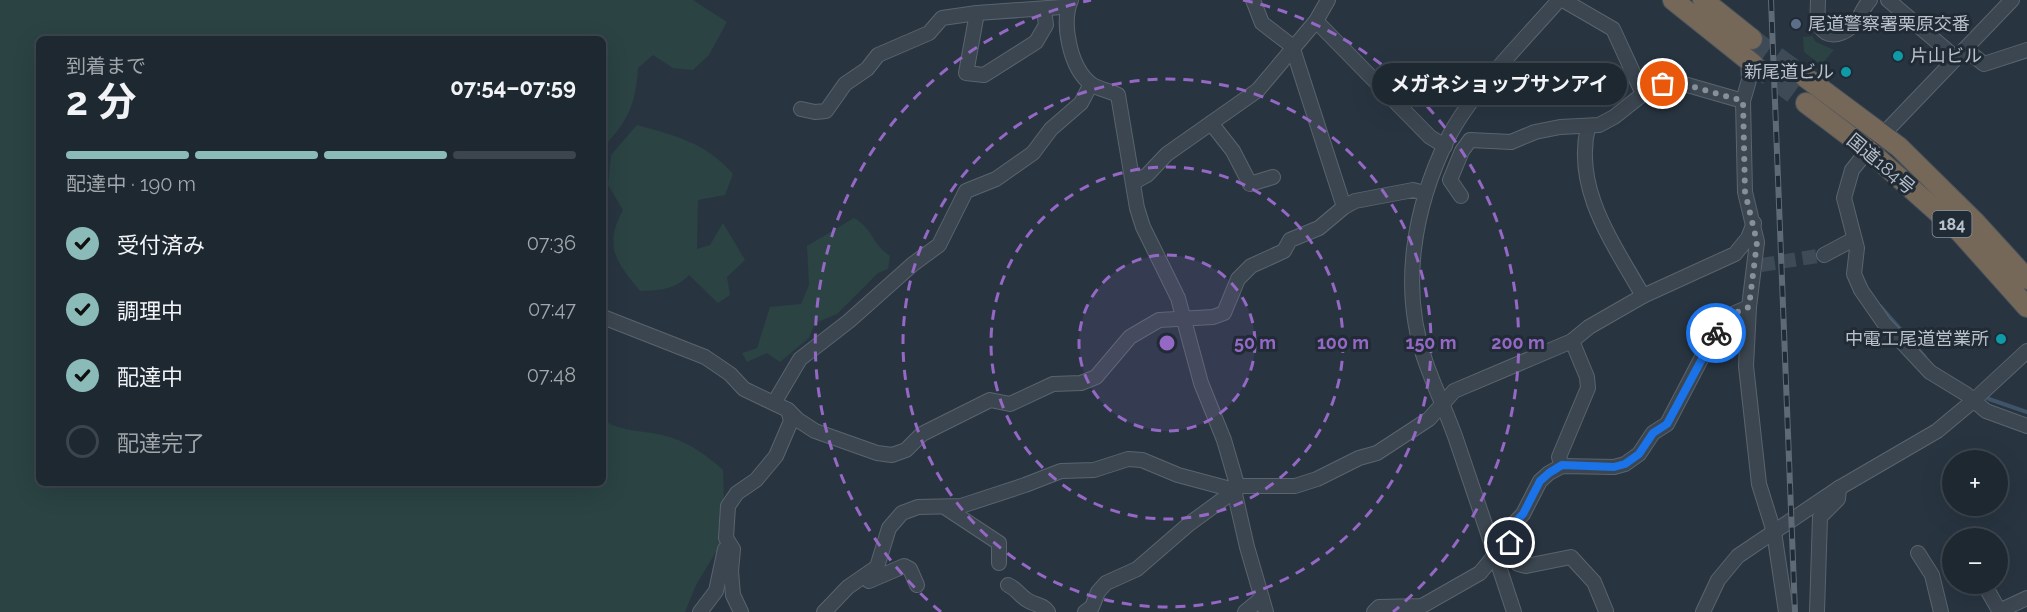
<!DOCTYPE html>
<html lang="ja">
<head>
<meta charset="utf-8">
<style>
	:root { --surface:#1e2831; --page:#263039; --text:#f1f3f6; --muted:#a1a6ab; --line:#3c444d; --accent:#8bbbb9 }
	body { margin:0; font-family:Raleway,"Noto Sans JP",sans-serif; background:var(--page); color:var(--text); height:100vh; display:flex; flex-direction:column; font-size:22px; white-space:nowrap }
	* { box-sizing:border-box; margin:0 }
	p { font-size:20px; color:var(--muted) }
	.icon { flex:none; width:33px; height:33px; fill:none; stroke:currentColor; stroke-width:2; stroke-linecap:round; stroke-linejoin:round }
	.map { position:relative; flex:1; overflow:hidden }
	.drawer { position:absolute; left:36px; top:36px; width:570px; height:450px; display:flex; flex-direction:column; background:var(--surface); border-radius:9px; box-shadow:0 6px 24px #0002,0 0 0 2px var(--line) }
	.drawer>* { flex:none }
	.tools { position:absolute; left:1942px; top:450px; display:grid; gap:12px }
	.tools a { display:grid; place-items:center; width:66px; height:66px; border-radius:50%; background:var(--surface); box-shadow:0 6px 24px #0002,0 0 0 2px var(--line); font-size:30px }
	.pin { position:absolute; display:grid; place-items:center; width:51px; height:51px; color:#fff; margin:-26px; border:3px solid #fff; border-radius:50%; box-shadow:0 2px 6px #0007 }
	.courier { position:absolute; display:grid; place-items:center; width:60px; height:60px; margin:-30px; border:4px solid #1a73e8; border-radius:50%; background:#fff; color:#222; box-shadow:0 2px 8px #0007 }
	.bubble { position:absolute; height:42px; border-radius:21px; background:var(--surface); box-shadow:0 6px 24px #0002,0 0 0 2px var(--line); font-size:20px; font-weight:700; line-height:42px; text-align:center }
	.head em { font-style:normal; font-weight:700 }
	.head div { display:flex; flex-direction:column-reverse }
	.head { display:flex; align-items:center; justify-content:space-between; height:102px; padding:0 30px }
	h1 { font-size:39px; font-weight:700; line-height:45px }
	.bar { display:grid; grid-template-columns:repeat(4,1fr); gap:9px 6px; align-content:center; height:72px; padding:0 30px }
	.bar i { height:8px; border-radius:4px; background:var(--line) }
	.bar .current { background:var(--accent) }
	.bar p { grid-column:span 4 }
	ol { padding:0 30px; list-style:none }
	li { display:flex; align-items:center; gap:18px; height:66px }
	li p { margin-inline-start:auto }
	li .icon { padding:6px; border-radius:50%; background:var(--accent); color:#111; stroke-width:4 }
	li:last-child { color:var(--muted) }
	li i { width:33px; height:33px; border:3px solid var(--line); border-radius:50% }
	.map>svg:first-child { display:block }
	.green { fill:#2b4343 }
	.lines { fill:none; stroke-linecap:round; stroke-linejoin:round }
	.stream { stroke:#3f5468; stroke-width:4 }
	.minor-tunnel { stroke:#3e4a56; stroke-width:14; stroke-dasharray:14 7; stroke-linecap:butt }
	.highway-tunnel { stroke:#3e4a56; stroke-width:20; stroke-dasharray:20 10; stroke-linecap:butt }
	.minor-casing { stroke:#5a646e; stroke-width:16 }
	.highway-casing { stroke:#47515b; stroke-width:22 }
	.minor { stroke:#3c4650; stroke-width:14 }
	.highway { stroke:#766859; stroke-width:20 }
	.rail-casing { stroke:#5e6b77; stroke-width:6 }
	.rail { stroke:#212b36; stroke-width:4; stroke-dasharray:11; stroke-linecap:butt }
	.done { stroke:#86909b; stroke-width:6; stroke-dasharray:0 10.8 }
	.route { stroke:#1a73e8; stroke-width:8 }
	.ring { fill:none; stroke:#9468c4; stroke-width:3; stroke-dasharray:10 8 }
	.service-dot { fill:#5c6f8a; stroke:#212b36; stroke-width:2 }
	.culture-dot { fill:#0f9aa8; stroke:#212b36; stroke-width:2 }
	.labels { text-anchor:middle; stroke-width:6; stroke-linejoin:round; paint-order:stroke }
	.shield { fill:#212b36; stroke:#8b949e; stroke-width:1.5 }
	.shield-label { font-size:16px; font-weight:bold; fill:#b9c1cb }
	.poi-label { font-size:18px; fill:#b9c1cb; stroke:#212b36; text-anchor:start }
	.street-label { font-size:18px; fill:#b9c1cb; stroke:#212b36 }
	.centre { fill:#9468c4; stroke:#212b36; stroke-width:3 }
	.ring-label { font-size:18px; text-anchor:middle; font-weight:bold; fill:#9468c4; stroke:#212b36; stroke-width:6; stroke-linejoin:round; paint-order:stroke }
</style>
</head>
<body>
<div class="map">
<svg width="2027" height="612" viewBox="0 0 2027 612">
	<rect width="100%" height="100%" fill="#283541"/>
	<g class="green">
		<path d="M0 0H693L727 22 709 55 693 70 673 68 653 55 638 68C636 103 628 122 603 147V39H39V483H603V420C622 432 640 430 662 435 687 441 704 453 723 470L725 537 696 585 685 612H0Z"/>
		<path d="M1812 36 1816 42 1834 50 1821 65 1804 52 1803 37Z"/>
		<path d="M637 125C676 136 705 142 733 174L725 195 698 200 697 249 710 245 723 223 745 260 727 277 730 295 718 303 689 275C674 290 661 290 640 291 616 261 603 247 623 210L608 185 611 155Z"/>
		<path d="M854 218C874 230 871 243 890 256L888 269 878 273 837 314 815 323 809 338 780 362 767 353 747 362 742 353 757 348 770 307 801 304 809 285 807 246Z"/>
	</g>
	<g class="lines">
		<g class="stream">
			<path d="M1880 306 1925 357"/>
			<path d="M1989 399 2027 412"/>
		</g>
		<path class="minor-tunnel" d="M1761 265 1824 255"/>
		<g class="highway-tunnel">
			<path d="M1752 39 1805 77"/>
			<path d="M1753 64 1806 103"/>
		</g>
		<defs>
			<g id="minor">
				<path d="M1071 0C1061 23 1070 68 1091 84 1098 89 1110 91 1118 95L1137 208 1143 227 1178 298 1201 383 1224 440 1236 481 1234 490 1247 547 1266 612"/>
				<path d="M1253 0 1262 23 1292 46 1344 207"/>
				<path d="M1563 0 1613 29 1643 94"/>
				<path d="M1818 0C1818 9 1816 21 1821 28 1830 40 1846 33 1854 24 1861 17 1863 7 1870 0"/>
				<path d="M1888 0 1956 58"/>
				<path d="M2012 0 1868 150 1852 170 1844 198 1857 248 1854 274 1861 290 1884 323 1930 372 1966 394 1986 411 2027 426"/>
				<path d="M977 13 966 73 984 75 1036 42 1046 25 1044 10"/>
				<path d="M1316 21 1430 137 1445 146"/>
				<path d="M1965 49 1984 64 2027 50"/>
				<path d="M1748 60 1749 80 1743 101 1745 192 1757 242 1749 307 1746 366 1759 484 1774 532 1786 612"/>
				<path d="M801 109 815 112 826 111 845 84 867 69 878 55 929 33 942 18 977 13 1062 7"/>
				<path d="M1211 123 1233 151 1250 184 1273 177"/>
				<path d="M1588 127C1573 190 1614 244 1643 296"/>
				<path d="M1134 182 1147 175 1167 154 1258 90 1316 21 1328 0"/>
				<path d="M1461 196 1450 180 1462 151 1470 140 1511 142 1535 132 1560 127 1599 125 1614 117 1643 94 1663 84H1684L1743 101"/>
				<path d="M1824 255 1854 239"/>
				<path d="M603 317 705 357 730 374 744 389 788 410 798 420 815 431 877 453 892 455 906 450 922 434 990 400 1010 404 1053 384 1081 383 1096 377 1130 337 1159 320 1213 317 1224 313 1238 279 1251 266 1284 251 1290 240 1319 228 1344 207 1355 201 1413 190 1425 193"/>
				<path d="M774 403 800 359 849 321 913 264 939 245 966 191 996 179 1033 153 1051 129 1081 103 1091 84"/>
				<path d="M1562 466 1559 457 1588 388 1587 377 1572 341"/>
				<path d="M946 508 999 543V563"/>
				<path d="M1918 553 1932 575 1941 612"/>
				<path d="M869 581 904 566 910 569 917 585"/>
				<path d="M1984 584 2000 612"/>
				<path d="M1008 585C1017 589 1019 595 1027 600 1034 605 1043 604 1048 612"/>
				<path d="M1606 611 1594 582 1571 557 1526 566 1518 564 1506 532 1523 514 1540 481 1549 473 1562 466 1614 467 1625 464 1639 454 1653 433 1667 424 1712 338 1730 315 1749 307"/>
				<path d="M1999 611 2027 598"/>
				<path d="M700 612 716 591 725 549"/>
				<path d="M741 612 733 595 731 571 733 549 726 538 728 506 737 493 756 480 776 456 791 421 788 410"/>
				<path d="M824 612 848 587 877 567 889 528 902 513 918 507 961 506 1025 485 1061 471 1094 470 1128 459 1142 460 1178 475 1234 490"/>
				<path d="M1085 612 1092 607 1098 592 1106 583 1137 569 1189 524 1241 486H1295L1317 479 1359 458 1377 453 1429 419 1454 391 1572 341 1589 327 1643 296 1735 254 1748 238 1754 223"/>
				<path d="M1245 612 1262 598"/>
				<path d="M1374 612 1379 607 1422 606 1480 573 1499 550"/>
				<path d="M1514 612C1495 554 1476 497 1456 439 1447 413 1435 389 1426 363 1399 288 1414 207 1448 138 1472 91 1524 40 1559 0"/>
				<path d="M1703 612 1718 580 1738 556 1839 488 1937 431 1973 401 2027 351"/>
				<path d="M1817 612 1820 517 1838 499 1839 488"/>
			</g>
			<g id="highway">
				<path d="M1673 0 1753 64"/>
				<path d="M1703 0 1752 39"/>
				<path d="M1805 77 1899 147 1974 221 2027 279"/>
				<path d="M1806 103 1868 150 1960 232 2027 307"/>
			</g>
		</defs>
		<use href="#minor" class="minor-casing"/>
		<use href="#highway" class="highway-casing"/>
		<use href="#minor" class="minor"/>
		<use href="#highway" class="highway"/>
		<defs>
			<path id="rail" d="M1771 0 1795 612"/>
		</defs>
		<use href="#rail" class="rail-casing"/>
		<use href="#rail" class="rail"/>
	</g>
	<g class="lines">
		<path class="done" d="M1663 84H1684L1743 101 1745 192 1757 242 1749 307 1730 315 1716 333"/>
		<path class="route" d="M1510 543 1506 532 1523 514 1540 481 1549 473 1562 465 1614 467 1625 464 1639 454 1653 433 1667 424 1716 333"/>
	</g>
	<circle cx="1167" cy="343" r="88" fill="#9468c4" fill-opacity=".12"/>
	<g class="ring">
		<circle cx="1167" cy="343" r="88"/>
		<circle cx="1167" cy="343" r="176"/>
		<circle cx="1167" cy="343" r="264"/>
		<path d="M941 612A351 351 0 0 1 1091 0M1243 0A351 351 0 0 1 1393 612"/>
	</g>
	<circle class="service-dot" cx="1796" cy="24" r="6"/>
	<g class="culture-dot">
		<circle cx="1898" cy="56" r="6"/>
		<circle cx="1846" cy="72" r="6"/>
		<circle cx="2001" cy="339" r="6"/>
	</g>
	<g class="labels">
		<rect class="shield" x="1932.5" y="211" width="39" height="26" rx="4.5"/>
		<g class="shield-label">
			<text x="1952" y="230">184</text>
		</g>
		<g class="poi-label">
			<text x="1808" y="30">尾道警察署栗原交番</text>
			<text x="1910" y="62">片山ビル</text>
			<text x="1834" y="78" text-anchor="end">新尾道ビル</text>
			<text x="1989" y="345" text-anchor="end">中電工尾道営業所</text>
		</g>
		<g class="street-label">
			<text transform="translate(1881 164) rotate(40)" y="6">国道184号</text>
		</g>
	</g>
	<circle cx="1167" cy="343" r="9" class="centre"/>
	<g class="ring-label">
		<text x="1255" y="349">50 m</text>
		<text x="1343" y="349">100 m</text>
		<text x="1431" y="349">150 m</text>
		<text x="1518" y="349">200 m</text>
	</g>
</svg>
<div class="tools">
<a>+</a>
<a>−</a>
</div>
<div class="pin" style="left:1663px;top:84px;background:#ea580c"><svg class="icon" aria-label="bag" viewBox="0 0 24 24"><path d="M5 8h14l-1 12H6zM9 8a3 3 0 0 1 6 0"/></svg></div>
<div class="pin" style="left:1510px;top:543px;background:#1f2937"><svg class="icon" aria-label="home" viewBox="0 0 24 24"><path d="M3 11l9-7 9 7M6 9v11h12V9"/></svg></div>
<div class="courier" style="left:1716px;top:333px"><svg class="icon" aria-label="bike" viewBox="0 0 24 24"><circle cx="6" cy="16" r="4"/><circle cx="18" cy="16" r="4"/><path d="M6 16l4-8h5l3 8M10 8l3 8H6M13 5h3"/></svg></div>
<div class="bubble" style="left:1372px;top:63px;width:255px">メガネショップサンアイ</div>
<section class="drawer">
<div class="head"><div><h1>2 分</h1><p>到着まで</p></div><em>07:54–07:59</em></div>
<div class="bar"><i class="current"></i><i class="current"></i><i class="current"></i><i></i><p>配達中 · 190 m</p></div>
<ol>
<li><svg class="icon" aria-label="check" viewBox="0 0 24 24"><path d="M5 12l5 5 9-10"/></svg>受付済み<p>07:36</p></li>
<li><svg class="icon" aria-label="check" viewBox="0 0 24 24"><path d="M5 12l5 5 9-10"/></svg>調理中<p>07:47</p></li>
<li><svg class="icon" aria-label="check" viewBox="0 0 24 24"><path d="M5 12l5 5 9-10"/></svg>配達中<p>07:48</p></li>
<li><i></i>配達完了</li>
</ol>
</section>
</div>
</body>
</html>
